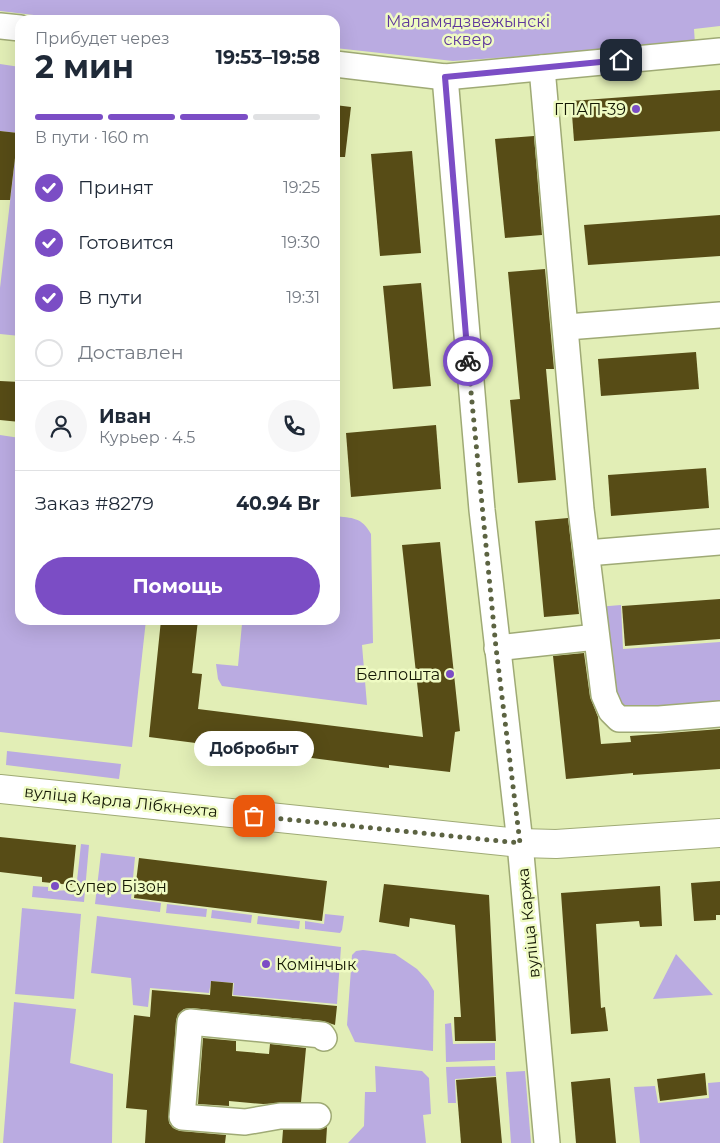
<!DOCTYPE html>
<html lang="ru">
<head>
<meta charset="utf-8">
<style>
	:root { --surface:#fff; --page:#f6f6f7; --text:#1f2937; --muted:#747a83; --line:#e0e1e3; --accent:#7b4dc5 }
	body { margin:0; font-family:Montserrat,sans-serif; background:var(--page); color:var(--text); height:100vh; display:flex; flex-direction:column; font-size:19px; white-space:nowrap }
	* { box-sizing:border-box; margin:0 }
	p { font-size:16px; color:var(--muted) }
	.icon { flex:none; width:28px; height:28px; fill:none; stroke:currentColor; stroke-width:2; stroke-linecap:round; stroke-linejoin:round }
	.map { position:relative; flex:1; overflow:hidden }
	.panel { position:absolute; left:15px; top:15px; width:325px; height:610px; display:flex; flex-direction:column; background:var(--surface); border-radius:15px; box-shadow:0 5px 20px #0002 }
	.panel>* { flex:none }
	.pin { position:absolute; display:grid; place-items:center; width:42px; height:42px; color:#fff; margin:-21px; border-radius:10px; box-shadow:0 2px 8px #0006 }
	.courier { position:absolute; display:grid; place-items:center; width:50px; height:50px; margin:-25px; border:4px solid #7b4dc5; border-radius:50%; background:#fff; color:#222; box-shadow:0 1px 6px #0007 }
	.bubble { position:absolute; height:35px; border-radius:18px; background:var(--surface); box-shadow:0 5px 20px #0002; font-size:16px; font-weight:700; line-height:35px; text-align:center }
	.headline em { font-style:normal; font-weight:700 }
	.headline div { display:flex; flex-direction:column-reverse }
	.headline { display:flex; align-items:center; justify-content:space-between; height:85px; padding:0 20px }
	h1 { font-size:32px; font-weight:700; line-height:38px }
	.bar { display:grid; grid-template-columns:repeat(4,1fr); gap:8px 5px; align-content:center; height:60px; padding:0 20px }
	.bar i { height:6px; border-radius:4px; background:var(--line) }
	.bar .active { background:var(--accent) }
	.bar p { grid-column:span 4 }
	.line { display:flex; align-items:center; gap:12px; padding:0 20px; border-top:1px solid var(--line) }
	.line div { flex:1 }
	.round { display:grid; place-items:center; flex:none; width:52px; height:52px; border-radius:26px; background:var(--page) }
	ol { padding:0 20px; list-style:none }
	li { display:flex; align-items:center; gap:15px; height:55px }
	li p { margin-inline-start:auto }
	li .icon { padding:5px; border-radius:50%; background:var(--accent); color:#fff; stroke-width:4 }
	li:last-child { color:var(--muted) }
	li i { width:28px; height:28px; border:2px solid var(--line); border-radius:50% }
	.cta { display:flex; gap:10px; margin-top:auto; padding:10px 20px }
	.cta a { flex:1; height:58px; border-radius:30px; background:var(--accent); color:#fff; font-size:20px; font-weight:700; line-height:58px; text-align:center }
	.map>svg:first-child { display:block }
	.green { fill:#baabe1 }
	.building { fill:#574c16 }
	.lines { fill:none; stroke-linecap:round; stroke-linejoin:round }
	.minor-casing { stroke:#9faa75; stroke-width:28 }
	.major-casing { stroke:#9faa75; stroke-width:30 }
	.minor { stroke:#fff; stroke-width:25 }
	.major { stroke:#fff; stroke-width:28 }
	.done { stroke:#5c6342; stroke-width:5; stroke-dasharray:0 9 }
	.route { stroke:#7b4dc5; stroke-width:6 }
	.poi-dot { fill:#7b4dc5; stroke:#effbc3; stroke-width:2 }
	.labels { text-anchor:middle; stroke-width:5; stroke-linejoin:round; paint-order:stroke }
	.park-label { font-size:16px; fill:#5f379c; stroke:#effbc3 }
	.poi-label { font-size:16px; fill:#141804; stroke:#effbc3; text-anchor:end }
	.street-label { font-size:16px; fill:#141804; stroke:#effbc3 }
</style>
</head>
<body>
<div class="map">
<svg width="720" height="1143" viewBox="0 0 720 1143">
	<rect width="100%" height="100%" fill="#e2eeb6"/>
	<g class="green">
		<path d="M0 0H720V26L694 29 695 44 453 61 335 48V20H76L0 11Z"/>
		<path d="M0 64 20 67V336L0 334V288L18 133 0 131Z"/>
		<path d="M0 435 20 438V620H146L132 747 0 732Z"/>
		<path d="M335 516C352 518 362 517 371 534L373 643 362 645 367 705 222 686 218 679 216 664 238 666 242 624 226 623V620H335Z"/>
		<path d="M621 605 623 649 720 642V712L615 711 597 607Z"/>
		<path d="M7 751 121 764 119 779 6 765Z"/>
		<path d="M81 844 89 845 84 902 32 897 33 886 48 887V891L76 890Z"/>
		<path d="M101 853 135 857 131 899 161 903 160 912 95 904Z"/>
		<path d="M167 904 207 909 206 917 166 913Z"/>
		<path d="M22 908 81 914 74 999 15 994Z"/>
		<path d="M212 910 252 915 251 923 211 918Z"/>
		<path d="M325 914 344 916 342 930 340 933 305 929V921L324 924Z"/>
		<path d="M97 916 341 947 337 1004 233 995 234 983 211 981 209 993 150 988 148 1007 133 1005 131 978 91 973Z"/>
		<path d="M258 916 300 921 299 929 257 924Z"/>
		<path d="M363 950 395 954 417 969 428 981 434 991 433 1051 355 1042 347 1025 352 955 356 951Z"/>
		<path d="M676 954 713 995 653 999Z"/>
		<path d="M14 1002 76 1009 70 1063 113 1074 112 1143H3Z"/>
		<path d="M451 1023 453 1044 495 1043V1060L446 1062 445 1024Z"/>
		<path d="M375 1066 422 1071 429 1078 431 1114 423 1115 426 1143H348L364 1126 365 1092H376Z"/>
		<path d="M495 1066 496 1076 455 1079 456 1103H448L446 1067Z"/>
		<path d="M525 1071 531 1143H511L506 1072Z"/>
		<path d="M720 1082V1143H640L634 1087 655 1086 658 1103 709 1098 708 1083Z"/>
	</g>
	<g class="building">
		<path d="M720 90V131L574 141 571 101Z"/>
		<path d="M335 105 351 107 345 157H335Z"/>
		<path d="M0 131 18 133 10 200H0Z"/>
		<path d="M534 136 542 235 505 238 495 139Z"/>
		<path d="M412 151 421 253 380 256 371 154Z"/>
		<path d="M720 215V256L588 265 584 225Z"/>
		<path d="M545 269 554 369H546L556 480 518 483 510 400 520 399 508 272Z"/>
		<path d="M421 283 431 386 393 389 383 286Z"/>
		<path d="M696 352 699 389 601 396 598 359Z"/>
		<path d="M0 381 20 382V422L0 420Z"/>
		<path d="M436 425 441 489 351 497 346 433Z"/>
		<path d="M706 468 709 508 611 516 608 475Z"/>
		<path d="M568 518 579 614 544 617 535 521Z"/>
		<path d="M440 542 460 731 455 732 450 772 389 765V768L149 737 161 620H198L192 673 202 674 198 709 423 737 402 545Z"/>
		<path d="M720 599V639L625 646 622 606Z"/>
		<path d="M584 653 590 697 598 717 601 744 631 742 630 736 720 729V769L633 775V773L566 779 553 656Z"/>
		<path d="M0 837 76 845 72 885 42 882V877L0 872Z"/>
		<path d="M139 858 327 881 322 921 134 898Z"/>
		<path d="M720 881V915H716V920L694 921 691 883Z"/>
		<path d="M384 884 489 895 496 1041H455L454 1017H461L455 925 410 918 409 927 379 922Z"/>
		<path d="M660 886 662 926 640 927 639 921 596 924 601 1008 605 1007 608 1031 571 1034 561 893Z"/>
		<path d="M211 981 233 983 232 996 337 1006 335 1025 323 1021 191 1008 184 1009 178 1014 176 1021 169 1123 173 1128 180 1131 226 1135 225 1143H145L147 1110 126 1108 134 1015 150 1017 152 990 210 995Z"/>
		<path d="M203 1038 236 1041V1051L269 1054 270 1044 306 1048 301 1102 263 1104 229 1101V1106L198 1104Z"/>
		<path d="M705 1073 707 1095 660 1101 657 1079Z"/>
		<path d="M496 1077 502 1143H461L456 1080Z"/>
		<path d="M610 1078 616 1143H576L571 1082Z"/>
		<path d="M327 1127 326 1143H282L283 1130H318Z"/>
	</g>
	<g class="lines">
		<defs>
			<g id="minor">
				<path d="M0 26 20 28"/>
				<path d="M335 64 445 77 720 51"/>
				<path d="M542 68 581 509 604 695 611 711 619 719H659L720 714"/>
				<path d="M445 77 482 510 520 843 547 1143"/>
				<path d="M567 327 720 315"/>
				<path d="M587 553 720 542"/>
				<path d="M497 648 596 637"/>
				<path d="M318 1116H280L245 1122 182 1117 190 1022 322 1035 324 1038"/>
			</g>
			<path id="major" d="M0 789 520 843 556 844 720 833"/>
		</defs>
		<use href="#minor" class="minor-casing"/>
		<use href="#major" class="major-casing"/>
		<use href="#minor" class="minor"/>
		<use href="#major" class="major"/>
	</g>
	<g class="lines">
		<path class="done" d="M254 816 520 843 496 648 468 361"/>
		<path class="route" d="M468 361 445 77 621 60"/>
	</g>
	<g class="poi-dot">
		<circle cx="636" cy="109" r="5"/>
		<circle cx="450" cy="674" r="5"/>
		<circle cx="55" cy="886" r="5"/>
		<circle cx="266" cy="964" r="5"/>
	</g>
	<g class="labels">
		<g class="park-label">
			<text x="468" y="27">Маламядзвежынскі<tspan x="468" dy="18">сквер</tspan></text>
		</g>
		<g class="poi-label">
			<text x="626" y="115">ГПАП-39</text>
			<text x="440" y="680">Белпошта</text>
			<text x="65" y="892" text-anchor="start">Супер Бізон</text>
			<text x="276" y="970" text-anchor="start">Комінчык</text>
		</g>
		<g class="street-label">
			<text transform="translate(121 801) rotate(6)" y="6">вуліца Карла Лібкнехта</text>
			<text transform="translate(528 923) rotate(-96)" y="6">вуліца Каржа</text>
		</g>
	</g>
</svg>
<div class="pin" style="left:254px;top:816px;background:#ea580c"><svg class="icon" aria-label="bag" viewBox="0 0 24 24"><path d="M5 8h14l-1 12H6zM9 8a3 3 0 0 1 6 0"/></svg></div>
<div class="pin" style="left:621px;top:60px;background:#1f2937"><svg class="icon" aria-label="home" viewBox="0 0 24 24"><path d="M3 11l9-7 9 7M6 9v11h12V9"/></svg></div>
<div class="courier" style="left:468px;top:361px"><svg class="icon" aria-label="bike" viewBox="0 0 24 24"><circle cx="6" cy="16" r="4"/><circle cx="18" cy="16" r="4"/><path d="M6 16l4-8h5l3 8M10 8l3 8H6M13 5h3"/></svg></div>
<div class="bubble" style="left:194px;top:731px;width:120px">Добробыт</div>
<section class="panel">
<div class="headline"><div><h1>2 мин</h1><p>Прибудет через</p></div><em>19:53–19:58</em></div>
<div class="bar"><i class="active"></i><i class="active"></i><i class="active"></i><i></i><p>В пути · 160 m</p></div>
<ol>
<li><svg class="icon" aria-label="check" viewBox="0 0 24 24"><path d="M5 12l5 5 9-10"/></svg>Принят<p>19:25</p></li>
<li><svg class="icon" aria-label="check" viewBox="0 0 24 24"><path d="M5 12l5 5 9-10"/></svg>Готовится<p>19:30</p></li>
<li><svg class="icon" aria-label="check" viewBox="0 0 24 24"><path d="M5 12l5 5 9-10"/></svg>В пути<p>19:31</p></li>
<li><i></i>Доставлен</li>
</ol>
<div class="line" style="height:90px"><a class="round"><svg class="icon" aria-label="person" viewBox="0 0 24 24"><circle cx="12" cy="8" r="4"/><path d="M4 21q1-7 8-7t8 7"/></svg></a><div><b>Иван</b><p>Курьер · 4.5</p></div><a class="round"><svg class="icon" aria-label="phone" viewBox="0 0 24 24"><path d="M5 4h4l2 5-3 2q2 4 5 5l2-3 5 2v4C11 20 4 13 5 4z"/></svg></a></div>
<div class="line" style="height:65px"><div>Заказ #8279</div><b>40.94 Br</b></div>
<div class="cta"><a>Помощь</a></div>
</section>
</div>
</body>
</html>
